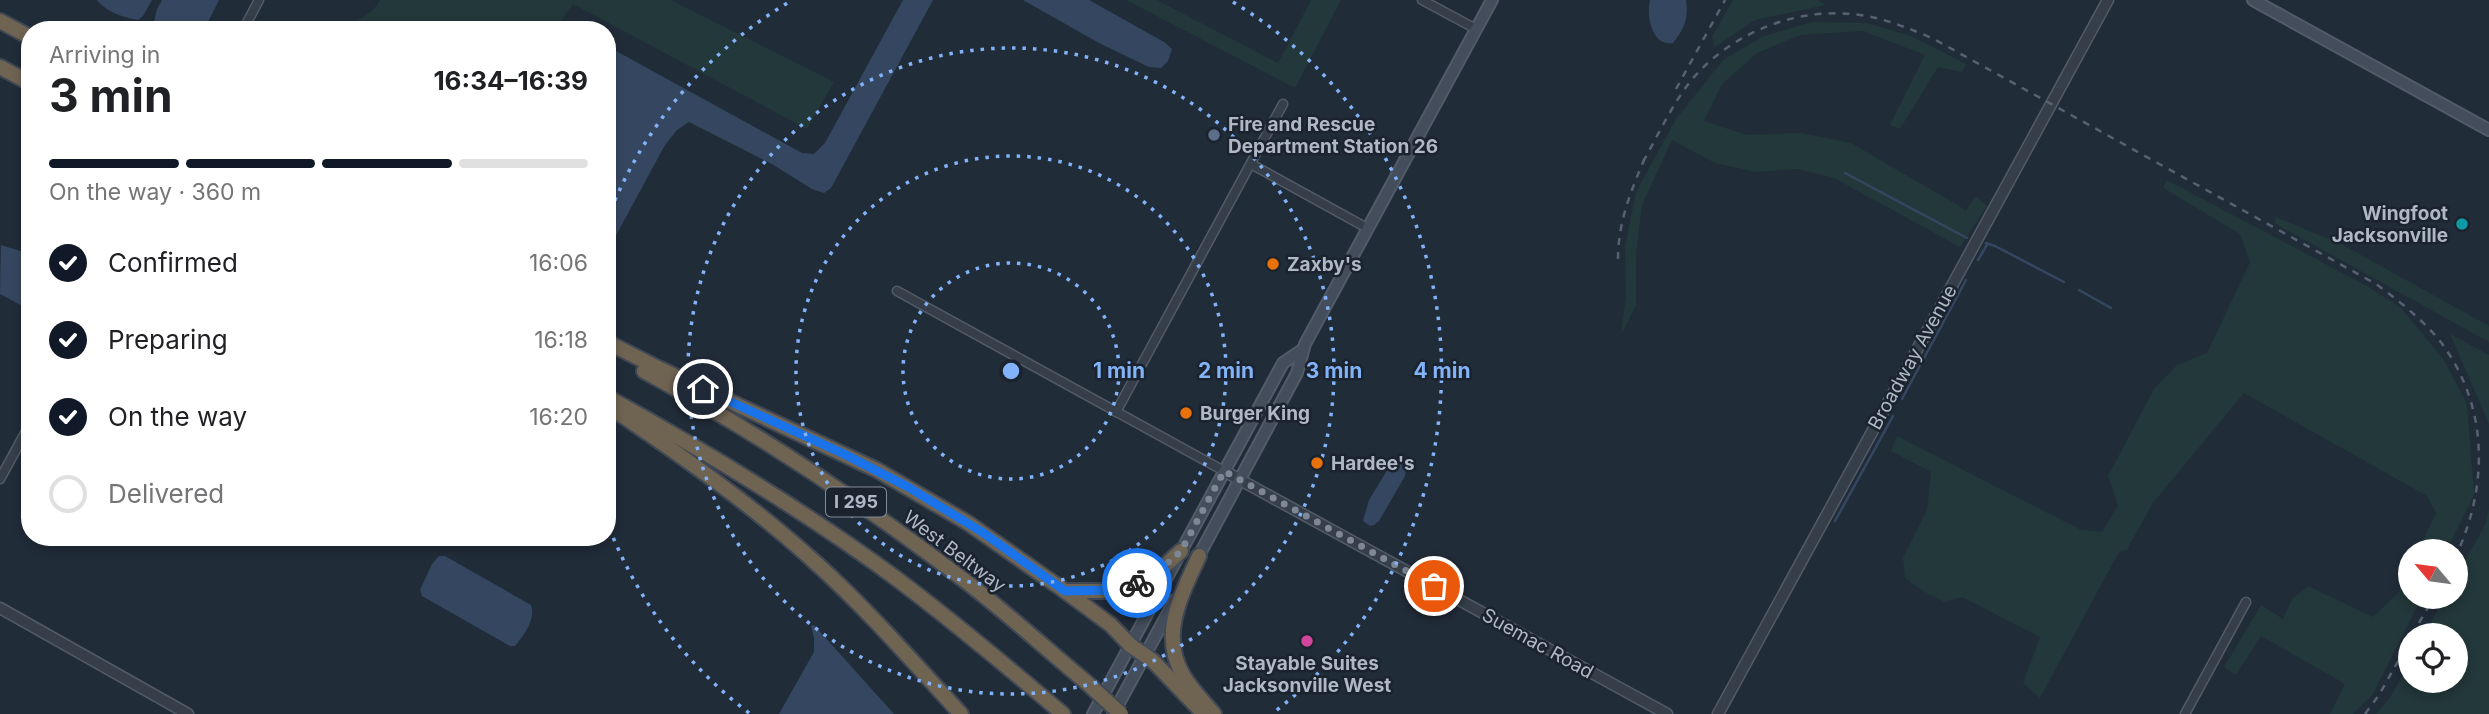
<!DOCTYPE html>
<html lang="en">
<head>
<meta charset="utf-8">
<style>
	:root { --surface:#fff; --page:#f6f6f6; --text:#202124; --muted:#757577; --line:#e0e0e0; --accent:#111827 }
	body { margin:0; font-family:Inter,sans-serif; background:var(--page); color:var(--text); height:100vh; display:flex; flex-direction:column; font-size:26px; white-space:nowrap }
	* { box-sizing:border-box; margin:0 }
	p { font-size:23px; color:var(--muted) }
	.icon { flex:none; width:38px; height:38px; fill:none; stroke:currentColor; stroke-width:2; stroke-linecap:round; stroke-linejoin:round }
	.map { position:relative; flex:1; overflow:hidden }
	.drawer { position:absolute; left:21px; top:21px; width:595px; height:525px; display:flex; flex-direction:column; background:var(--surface); border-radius:28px; box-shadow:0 4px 10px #0003 }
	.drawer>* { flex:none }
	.needle { width:46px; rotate:299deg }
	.tools { position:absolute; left:2398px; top:539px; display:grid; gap:14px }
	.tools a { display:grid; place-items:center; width:70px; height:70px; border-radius:50%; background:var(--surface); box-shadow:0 4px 10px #0003; font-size:35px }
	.pin { position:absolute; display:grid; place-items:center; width:60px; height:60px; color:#fff; margin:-30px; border:4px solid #fff; border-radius:50%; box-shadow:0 2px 7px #0007 }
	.courier { position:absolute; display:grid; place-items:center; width:70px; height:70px; margin:-35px; border:5px solid #1a73e8; border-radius:50%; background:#fff; color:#222; box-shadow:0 2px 9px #0007 }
	.headline em { font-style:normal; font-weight:700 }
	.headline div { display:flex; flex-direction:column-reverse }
	.headline { display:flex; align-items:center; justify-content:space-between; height:119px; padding:0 28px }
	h1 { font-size:46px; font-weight:700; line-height:52px }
	.bar { display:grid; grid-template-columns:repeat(4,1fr); gap:10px 7px; align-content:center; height:84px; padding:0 28px }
	.bar i { height:9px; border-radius:5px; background:var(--line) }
	.bar .on { background:var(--accent) }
	.bar p { grid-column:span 4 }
	ol { padding:0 28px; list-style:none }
	li { display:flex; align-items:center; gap:21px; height:77px }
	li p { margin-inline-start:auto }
	li .icon { padding:7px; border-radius:50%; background:var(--accent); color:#fff; stroke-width:4 }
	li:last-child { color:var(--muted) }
	li i { width:38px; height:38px; border:4px solid var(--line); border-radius:50% }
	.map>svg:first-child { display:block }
	.green { fill:#23383a }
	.water { fill:#354760 }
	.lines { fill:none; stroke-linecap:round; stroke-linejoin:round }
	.stream { stroke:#354760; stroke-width:2.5 }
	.minor-casing { stroke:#525b67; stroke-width:11 }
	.tertiary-casing { stroke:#525b67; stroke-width:13 }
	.secondary-casing { stroke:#525b67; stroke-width:14 }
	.motorway-casing { stroke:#3f4854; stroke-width:18 }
	.minor { stroke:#353e49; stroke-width:8 }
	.tertiary { stroke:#353e49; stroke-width:10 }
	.secondary { stroke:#434d5c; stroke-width:10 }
	.motorway { stroke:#6f6352; stroke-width:14 }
	.rail { stroke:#566270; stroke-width:2.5; stroke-dasharray:7 7; stroke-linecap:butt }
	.motorway-bridge-casing { stroke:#3f4854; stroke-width:18; stroke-linecap:butt }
	.motorway-bridge { stroke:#6f6352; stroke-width:14 }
	.done { stroke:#7d8795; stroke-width:7; stroke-dasharray:0 12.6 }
	.route { stroke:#1a73e8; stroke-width:9 }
	.ring { fill:none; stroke:#82b2f7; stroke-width:3.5; stroke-dasharray:3.5 7 }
	.service-dot { fill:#5c6f8a; stroke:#1a232e; stroke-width:2.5 }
	.culture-dot { fill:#0f9aa8; stroke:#1a232e; stroke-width:2.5 }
	.food-dot { fill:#e8710a; stroke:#1a232e; stroke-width:2.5 }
	.hotel-dot { fill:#d1479c; stroke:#1a232e; stroke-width:2.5 }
	.labels { text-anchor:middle; stroke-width:5; stroke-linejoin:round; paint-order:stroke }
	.shield { fill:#1a232e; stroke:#828b98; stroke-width:2 }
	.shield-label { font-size:18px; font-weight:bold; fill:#afb8c6 }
	.poi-label { font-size:19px; font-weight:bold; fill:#afb8c6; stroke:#1a232e; text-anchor:start }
	.street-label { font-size:19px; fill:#afb8c6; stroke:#1a232e }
	.centre { fill:#82b2f7; stroke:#1a232e; stroke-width:3.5 }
	.ring-label { font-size:21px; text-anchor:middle; font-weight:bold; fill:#82b2f7; stroke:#1a232e; stroke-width:5; stroke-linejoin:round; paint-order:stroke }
</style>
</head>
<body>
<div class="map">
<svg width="2489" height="714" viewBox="0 0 2489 714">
	<rect width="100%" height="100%" fill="#212c39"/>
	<g class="green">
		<path d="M380 0H671L834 82 807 129 573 4 555 30H344L373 10Z"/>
		<path d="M1126 0H1157L1278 63 1311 0H1341L1295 88Z"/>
		<path d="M1733 0H1818L1826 5 1755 20 1715 47 1712 37Z"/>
		<path d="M1812 22 1867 23 1911 36 1966 64 1962 72 1938 67 1900 129 1890 125 1925 55 1863 31 1800 35 1757 53 1722 84 1704 121 1747 135 1801 133 1851 143 1966 210 1976 196 1987 206 1960 247 1834 178 1798 169 1756 172 1715 163 1672 140 1642 205 1636 254V305L1621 335 1626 295 1625 247 1636 192 1676 119 1723 60 1764 36Z"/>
		<path d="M2167 180 2367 286 2401 308 2444 360 2467 404 2474 495 2446 551H2418L2436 513 2427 496 2244 393 2152 504 2127 550 2119 552 2040 698 2023 683 2040 637 1962 597 1944 602 1923 591 1905 578 1903 558 1927 510 1931 472 1891 451 1897 436 2081 530 2102 532 2118 505 2108 476 2154 389 2177 365 2207 353 2250 262 2240 234 2163 188Z"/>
		<path d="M2276 217 2341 244 2489 326V342L2274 223Z"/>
		<path d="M2450 334 2489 355V424Z"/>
		<path d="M2489 509V714H2376L2390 698 2410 662V681H2455V635H2424L2445 597H2455V579L2486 523Z"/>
		<path d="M2410 568V597H2422L2373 694 2353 714H2330L2345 684 2261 636 2236 675 2224 667 2261 605 2283 619 2292 599 2308 586 2373 617 2398 593Z"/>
	</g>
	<g class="water">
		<path d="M97 0H152L143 16 138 20C124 18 105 11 97 0Z"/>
		<path d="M162 0H219L204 30H152L157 9Z"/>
		<path d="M903 0H933L831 188 824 193 812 189 772 164 689 122 677 130 665 145 607 252V46L802 153 814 154 825 143Z"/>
		<path d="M1023 0H1089L1164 42 1172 49 1168 61 1161 68 1149 67 1099 43Z"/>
		<path d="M1650 0H1686C1689 18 1684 29 1673 43 1652 47 1646 16 1650 0Z"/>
		<path d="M1 245 30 254V310L0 294Z"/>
		<path d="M1397 461 1406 469 1405 476 1379 521 1374 525 1370 526 1363 521 1369 500 1391 464Z"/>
		<path d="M439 556H445L531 605C536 619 524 635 515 646H510L422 596 420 590 432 564Z"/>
		<path d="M814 625 894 714H779L814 652V638L811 626Z"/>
	</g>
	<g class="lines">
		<g class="stream">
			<path d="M1845 173 1967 238"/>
			<path d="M1986 243 1995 246 2064 282"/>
			<path d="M1978 260 1987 245"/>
			<path d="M2079 290 2111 308"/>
			<path d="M1902 399 1966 280"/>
			<path d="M1835 521 1893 416"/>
		</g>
		<defs>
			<g id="minor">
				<path d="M1422 0 1476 29"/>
				<path d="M243 30 259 0"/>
				<path d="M1251 164 1367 228"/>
				<path d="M897 291 1224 471"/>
				<path d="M1116 412 1283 104"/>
				<path d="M0 479 30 424"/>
				<path d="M2185 714 2246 602"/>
			</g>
			<g id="tertiary">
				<path d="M1224 471 1667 714"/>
				<path d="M0 608 188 714"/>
				<path d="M1718 714 2108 0"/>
			</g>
			<g id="secondary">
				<path d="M2253 0 2489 130"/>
				<path d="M1196 561 1297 373 1305 344 1492 0"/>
				<path d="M1093 714 1283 363 1302 350"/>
				<path d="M1113 714 1175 600"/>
			</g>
			<g id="motorway">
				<path d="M0 21 30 37"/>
				<path d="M0 67 30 83"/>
				<path d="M607 342 658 368 877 470 968 523 1065 591H1107L1139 582 1160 570 1181 551"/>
				<path d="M644 371C756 432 863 503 964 580 1006 612 1045 648 1086 682"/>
				<path d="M607 397C707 452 805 511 897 579 954 622 1009 668 1063 714"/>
				<path d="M617 412C686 459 755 507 817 564 868 610 914 663 961 714"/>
				<path d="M1199 556C1182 594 1159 634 1183 675 1191 689 1204 702 1214 714"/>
				<path d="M1065 591 1111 625 1130 645 1153 661 1204 714"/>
			</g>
		</defs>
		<use href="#minor" class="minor-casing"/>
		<use href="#tertiary" class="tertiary-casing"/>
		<use href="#secondary" class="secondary-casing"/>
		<use href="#motorway" class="motorway-casing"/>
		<use href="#minor" class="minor"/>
		<use href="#tertiary" class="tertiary"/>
		<use href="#secondary" class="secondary"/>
		<use href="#motorway" class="motorway"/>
		<g class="rail">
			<path d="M1676 89 1725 0"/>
			<path d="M1643 162C1658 135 1671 107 1689 83 1730 32 1801 4 1866 16 1889 20 1910 29 1932 38L2376 284C2399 301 2422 319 2440 341 2489 406 2489 486 2455 558"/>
			<path d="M1618 259C1618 221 1632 188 1647 153"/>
			<path d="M2412 635 2434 597"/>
			<path d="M2365 714 2379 695 2410 640"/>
		</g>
		<defs>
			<path id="motorway-bridge" d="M1086 682 1121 714"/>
		</defs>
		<use href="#motorway-bridge" class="motorway-bridge-casing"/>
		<use href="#motorway-bridge" class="motorway-bridge"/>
	</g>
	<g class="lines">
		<path class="done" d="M1137 583 1160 570 1181 551 1224 471 1434 586"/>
		<path class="route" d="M703 389 844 454 908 487 982 532 1065 591 1107 590 1137 583"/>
	</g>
	<g class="ring">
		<circle cx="1011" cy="371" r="108"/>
		<circle cx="1011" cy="371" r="215"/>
		<circle cx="1011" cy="371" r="323"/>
		<path d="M749 713A431 431 0 0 1 607 522M607 220A431 431 0 0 1 789 2M1233 2A431 431 0 0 1 1273 713"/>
	</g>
	<circle class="service-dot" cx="1214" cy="135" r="7"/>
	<circle class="culture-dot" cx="2462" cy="224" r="7"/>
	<g class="food-dot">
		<circle cx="1273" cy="264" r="7"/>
		<circle cx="1186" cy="413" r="7"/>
		<circle cx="1317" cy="463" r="7"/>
	</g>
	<circle class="hotel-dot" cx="1307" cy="641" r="7"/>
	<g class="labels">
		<rect class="shield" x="826" y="487.5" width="60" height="29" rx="5"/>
		<g class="shield-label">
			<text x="856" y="508">I 295</text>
		</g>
		<g class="poi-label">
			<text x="1228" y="131">Fire and Rescue<tspan x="1228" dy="22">Department Station 26</tspan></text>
			<text x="2448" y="220" text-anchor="end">Wingfoot<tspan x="2448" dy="22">Jacksonville</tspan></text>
			<text x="1287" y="271">Zaxby's</text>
			<text x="1200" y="420">Burger King</text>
			<text x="1331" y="470">Hardee's</text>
			<text x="1307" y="670" text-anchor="middle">Stayable Suites<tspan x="1307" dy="22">Jacksonville West</tspan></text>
		</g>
		<g class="street-label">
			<text transform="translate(1912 357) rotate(-61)" y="7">Broadway Avenue</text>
			<text transform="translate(955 551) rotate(37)" y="7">West Beltway</text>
			<text transform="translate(1538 643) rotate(29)" y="7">Suemac Road</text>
		</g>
	</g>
	<circle cx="1011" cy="371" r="10" class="centre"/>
	<g class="ring-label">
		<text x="1119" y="378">1 min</text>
		<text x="1226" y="378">2 min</text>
		<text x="1334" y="378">3 min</text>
		<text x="1442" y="378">4 min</text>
	</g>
</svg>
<div class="tools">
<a><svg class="needle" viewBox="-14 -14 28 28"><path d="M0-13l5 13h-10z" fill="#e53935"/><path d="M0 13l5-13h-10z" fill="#757577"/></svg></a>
<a><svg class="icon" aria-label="locate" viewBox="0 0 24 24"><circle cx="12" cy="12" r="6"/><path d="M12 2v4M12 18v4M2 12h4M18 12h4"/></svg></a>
</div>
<div class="pin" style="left:1434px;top:586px;background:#ea580c"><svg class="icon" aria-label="bag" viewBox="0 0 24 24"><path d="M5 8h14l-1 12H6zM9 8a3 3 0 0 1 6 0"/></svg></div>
<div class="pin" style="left:703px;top:389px;background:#1f2937"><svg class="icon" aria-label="home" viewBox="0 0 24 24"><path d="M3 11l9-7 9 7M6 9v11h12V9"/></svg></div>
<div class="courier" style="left:1137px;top:583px"><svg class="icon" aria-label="bike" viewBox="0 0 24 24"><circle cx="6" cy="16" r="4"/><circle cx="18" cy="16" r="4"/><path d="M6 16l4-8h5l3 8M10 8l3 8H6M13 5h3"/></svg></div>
<section class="drawer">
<div class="headline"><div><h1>3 min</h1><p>Arriving in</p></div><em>16:34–16:39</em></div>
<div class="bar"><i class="on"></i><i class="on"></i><i class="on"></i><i></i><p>On the way · 360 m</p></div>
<ol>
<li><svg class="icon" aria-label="check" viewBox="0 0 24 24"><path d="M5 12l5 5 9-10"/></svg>Confirmed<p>16:06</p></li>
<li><svg class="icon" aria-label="check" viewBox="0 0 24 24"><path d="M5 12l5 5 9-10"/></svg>Preparing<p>16:18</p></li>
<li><svg class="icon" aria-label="check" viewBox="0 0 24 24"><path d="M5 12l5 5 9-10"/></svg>On the way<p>16:20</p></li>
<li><i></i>Delivered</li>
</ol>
</section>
</div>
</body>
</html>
